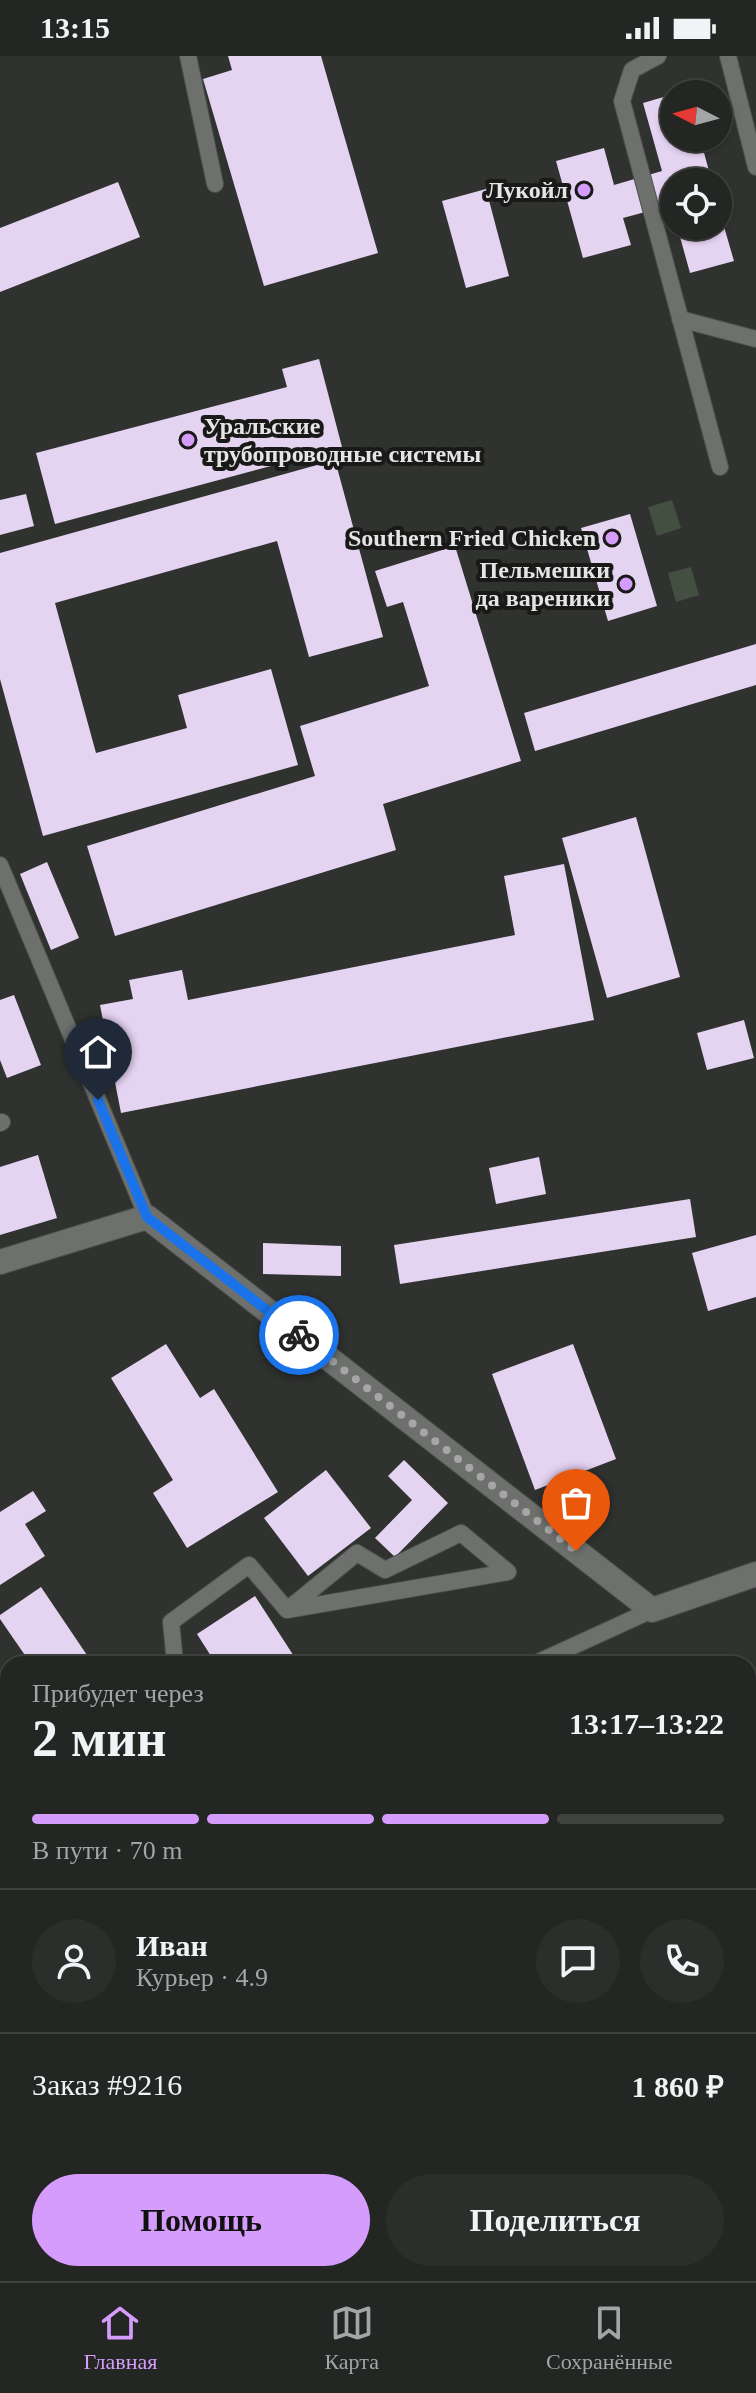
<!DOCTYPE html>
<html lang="ru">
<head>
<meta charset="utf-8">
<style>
	:root { --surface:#242624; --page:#2c2e2c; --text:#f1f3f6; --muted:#a3a5a6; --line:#414341; --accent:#d59cfb }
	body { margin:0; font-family:"Times New Roman",serif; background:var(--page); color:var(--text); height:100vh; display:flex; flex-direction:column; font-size:30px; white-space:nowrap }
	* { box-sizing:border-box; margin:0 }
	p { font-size:26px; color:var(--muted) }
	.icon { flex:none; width:44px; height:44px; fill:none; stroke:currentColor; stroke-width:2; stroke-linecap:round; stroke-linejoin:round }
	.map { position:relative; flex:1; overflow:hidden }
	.panel { position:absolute; left:0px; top:1600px; width:756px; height:626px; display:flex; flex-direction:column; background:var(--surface); border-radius:24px 24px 0 0; box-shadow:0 2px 6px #0004,0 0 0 2px var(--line) }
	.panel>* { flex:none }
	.needle { width:52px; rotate:276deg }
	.controls { position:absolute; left:660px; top:24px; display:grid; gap:16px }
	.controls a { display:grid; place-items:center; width:72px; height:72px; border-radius:50%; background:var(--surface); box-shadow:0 2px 6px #0004,0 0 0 2px var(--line); font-size:40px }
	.pin { position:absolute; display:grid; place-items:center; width:68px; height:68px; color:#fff; margin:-82px -34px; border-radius:50% 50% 50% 0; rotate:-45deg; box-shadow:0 0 8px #0007 }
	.pin .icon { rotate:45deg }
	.courier { position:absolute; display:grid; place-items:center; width:80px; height:80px; margin:-40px; border:6px solid #1a73e8; border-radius:50%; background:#fff; color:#222; box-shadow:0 2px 10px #0007 }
	.head em { font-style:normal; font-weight:600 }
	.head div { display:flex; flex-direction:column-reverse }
	.head { display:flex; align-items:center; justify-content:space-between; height:136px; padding:0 32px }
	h1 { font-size:52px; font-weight:600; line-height:60px }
	.bar { display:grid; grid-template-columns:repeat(4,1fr); gap:12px 8px; align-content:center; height:96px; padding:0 32px }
	.bar i { height:10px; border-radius:6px; background:var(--line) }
	.bar .on { background:var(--accent) }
	.bar p { grid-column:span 4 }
	.line { display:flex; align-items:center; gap:20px; padding:0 32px; border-top:2px solid var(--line) }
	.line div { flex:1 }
	.round { display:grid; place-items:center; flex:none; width:84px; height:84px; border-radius:42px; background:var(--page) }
	.cta { display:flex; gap:16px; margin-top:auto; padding:16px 32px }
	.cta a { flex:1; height:92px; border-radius:48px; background:var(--accent); color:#111; font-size:32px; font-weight:600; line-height:92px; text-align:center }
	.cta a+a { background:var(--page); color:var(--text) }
	.status { display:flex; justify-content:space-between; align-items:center; height:56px; padding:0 40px; background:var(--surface); direction:ltr }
	.status svg { height:22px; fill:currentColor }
	.dock { display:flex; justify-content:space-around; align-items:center; height:112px; border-top:2px solid var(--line); background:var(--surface); font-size:22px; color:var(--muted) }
	.dock a { display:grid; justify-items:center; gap:4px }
	.dock .on { color:var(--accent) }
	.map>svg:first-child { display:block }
	.green { fill:#434f40 }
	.building { fill:#e5d3f2 }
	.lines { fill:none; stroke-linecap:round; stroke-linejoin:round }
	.service-casing { stroke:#4d4f4d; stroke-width:18 }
	.minor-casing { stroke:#4d4f4d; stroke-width:26 }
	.service { stroke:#6e706e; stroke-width:16 }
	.minor { stroke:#6e706e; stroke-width:24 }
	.done { stroke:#a5a6a5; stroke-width:8; stroke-dasharray:0 14.4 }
	.route { stroke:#1a73e8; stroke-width:10 }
	.poi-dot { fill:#d59cfb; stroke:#191918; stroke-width:3 }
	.labels { text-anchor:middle; stroke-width:8; stroke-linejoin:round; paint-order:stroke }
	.poi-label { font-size:24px; font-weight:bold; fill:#e4e5e4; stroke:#191918; text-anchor:end }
</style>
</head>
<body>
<div class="status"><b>13:15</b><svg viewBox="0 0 49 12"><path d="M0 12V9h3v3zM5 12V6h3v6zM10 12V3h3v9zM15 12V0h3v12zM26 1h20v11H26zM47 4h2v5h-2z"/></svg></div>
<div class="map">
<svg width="756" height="2225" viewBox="0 0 756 2225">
	<rect width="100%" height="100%" fill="#303230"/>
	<g class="green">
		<path d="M672 444 681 472 657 480 648 451Z"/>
		<path d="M691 511 699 539 676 546 668 517Z"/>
	</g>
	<g class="building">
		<path d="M228 0H321L378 197 264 230 203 23 232 14Z"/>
		<path d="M674 38V82H700L712 126H674V156L671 149 623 162 631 189 583 202 556 105 604 92 614 129 662 115 643 47Z"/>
		<path d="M118 126 140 181 0 236V172Z"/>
		<path d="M486 133 509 220 466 232 442 145Z"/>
		<path d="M718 150 734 205 690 217 677 170H718Z"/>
		<path d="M319 303 342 391 55 468 36 397 287 331 282 313Z"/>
		<path d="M335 404 383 581 309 601 277 485 55 547 96 697 187 672 178 639 271 613 298 709 43 780 0 623V497Z"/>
		<path d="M26 438 34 470 0 479V444Z"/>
		<path d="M630 458 657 550 608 565 581 472Z"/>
		<path d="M455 490 521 705 383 748 396 794 115 880 87 790 315 720 300 670 429 630 403 546 387 551 375 515Z"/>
		<path d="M756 588V629L535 695 524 657Z"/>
		<path d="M636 761 680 921 607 942 562 782Z"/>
		<path d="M47 806 79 882 51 894 20 818Z"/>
		<path d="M564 808 594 964 121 1057 100 949 133 943 129 924 182 914 188 944 515 879 504 820Z"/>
		<path d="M14 939 41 1009 7 1022 0 1004V944Z"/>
		<path d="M744 964 754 1002 707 1014 697 977Z"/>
		<path d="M38 1099 57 1162 0 1179V1111Z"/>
		<path d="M539 1101 546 1138 496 1148 489 1112Z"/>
		<path d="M690 1143 696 1181 400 1228 394 1189Z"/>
		<path d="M756 1179V1241L708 1255 692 1197Z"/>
		<path d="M263 1187 341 1190V1220L263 1218Z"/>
		<path d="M166 1288 200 1342 214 1333 278 1436 187 1492 153 1437 173 1424 111 1322Z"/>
		<path d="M573 1288 616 1403 535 1434 492 1318Z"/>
		<path d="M404 1404 448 1447 395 1501 375 1482 412 1444 388 1420Z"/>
		<path d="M326 1414 371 1472 308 1520 264 1462Z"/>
		<path d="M33 1435 46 1455 25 1468 45 1500 0 1529V1456Z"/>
		<path d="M41 1531 93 1608H31L0 1563V1559Z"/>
		<path d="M255 1540 299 1608H216L197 1578Z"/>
		<path d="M756 1846V1912L755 1913 748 1889V1848Z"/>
		<path d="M8 1977V2129L0 2132V1981Z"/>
		<path d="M755 2054 756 2225H514L512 2218H748V2056Z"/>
		<path d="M137 2218H174L175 2225H113Z"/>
		<path d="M269 2218H315L317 2225H249Z"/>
	</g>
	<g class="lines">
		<defs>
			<g id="service">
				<path d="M188 0 215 128"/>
				<path d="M658 0 632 14 622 45 720 411"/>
				<path d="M728 0 756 111"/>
				<path d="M680 263 756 283"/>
				<path d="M0 809 147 1161"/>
				<path d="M0 1067 2 1066"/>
				<path d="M175 1607 171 1566 249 1509 287 1554 357 1497 385 1514 461 1477 508 1516 287 1554"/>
				<path d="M534 1608 652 1554"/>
				<path d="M0 1623 8 1627"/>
				<path d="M8 1746 4 1751 8 1759"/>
				<path d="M0 2150 8 2146"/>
			</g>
			<path id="minor" d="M0 1206 147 1161 652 1554 756 1518"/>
		</defs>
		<use href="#service" class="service-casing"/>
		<use href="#minor" class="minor-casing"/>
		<use href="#service" class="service"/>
		<use href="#minor" class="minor"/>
	</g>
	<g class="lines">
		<path class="done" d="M299 1279 576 1495"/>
		<path class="route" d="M98 1044 147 1161 299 1279"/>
	</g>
	<g class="poi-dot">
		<circle cx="584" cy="134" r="8"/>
		<circle cx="188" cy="384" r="8"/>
		<circle cx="612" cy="482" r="8"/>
		<circle cx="626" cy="528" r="8"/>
	</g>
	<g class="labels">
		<g class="poi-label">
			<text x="568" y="142">Лукойл</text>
			<text x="204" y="378" text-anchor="start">Уральские<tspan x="204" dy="28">трубопроводные системы</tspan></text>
			<text x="596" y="490">Southern Fried Chicken</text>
			<text x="610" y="522">Пельмешки<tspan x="610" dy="28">да вареники</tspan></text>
		</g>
	</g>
</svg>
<div class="controls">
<a><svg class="needle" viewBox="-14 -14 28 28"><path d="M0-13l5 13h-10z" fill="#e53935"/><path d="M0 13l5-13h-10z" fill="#a3a5a6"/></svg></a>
<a><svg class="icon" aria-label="locate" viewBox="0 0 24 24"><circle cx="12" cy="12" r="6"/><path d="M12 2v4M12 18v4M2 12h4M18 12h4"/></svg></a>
</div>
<div class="pin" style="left:576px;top:1495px;background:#ea580c"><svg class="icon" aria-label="bag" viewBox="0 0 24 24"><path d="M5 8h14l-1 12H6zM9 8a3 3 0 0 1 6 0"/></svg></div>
<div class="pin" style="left:98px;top:1044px;background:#1f2937"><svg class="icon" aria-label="home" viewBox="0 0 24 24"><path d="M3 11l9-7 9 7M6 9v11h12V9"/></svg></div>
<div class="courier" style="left:299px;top:1279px"><svg class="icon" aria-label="bike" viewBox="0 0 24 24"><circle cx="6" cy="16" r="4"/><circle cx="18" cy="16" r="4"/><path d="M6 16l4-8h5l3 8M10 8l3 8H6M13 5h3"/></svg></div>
<section class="panel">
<div class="head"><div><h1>2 мин</h1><p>Прибудет через</p></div><em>13:17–13:22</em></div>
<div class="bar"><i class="on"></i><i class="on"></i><i class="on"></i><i></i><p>В пути · 70 m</p></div>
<div class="line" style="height:144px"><a class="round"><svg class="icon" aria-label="person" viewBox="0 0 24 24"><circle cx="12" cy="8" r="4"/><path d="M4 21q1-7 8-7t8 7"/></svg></a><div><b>Иван</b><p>Курьер · 4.9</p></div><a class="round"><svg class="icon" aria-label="chat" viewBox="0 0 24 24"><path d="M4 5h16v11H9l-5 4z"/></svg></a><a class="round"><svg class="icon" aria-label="phone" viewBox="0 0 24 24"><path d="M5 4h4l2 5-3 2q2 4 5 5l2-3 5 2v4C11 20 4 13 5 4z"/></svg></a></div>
<div class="line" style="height:104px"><div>Заказ #9216</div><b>1 860 ₽</b></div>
<div class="cta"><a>Помощь</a><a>Поделиться</a></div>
</section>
</div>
<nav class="dock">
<a class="on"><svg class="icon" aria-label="home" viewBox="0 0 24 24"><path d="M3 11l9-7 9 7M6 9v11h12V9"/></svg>Главная</a>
<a><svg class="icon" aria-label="map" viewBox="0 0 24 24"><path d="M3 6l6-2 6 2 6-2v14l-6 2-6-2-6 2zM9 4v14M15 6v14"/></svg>Карта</a>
<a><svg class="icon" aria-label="saved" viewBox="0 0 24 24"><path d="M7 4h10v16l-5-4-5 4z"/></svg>Сохранённые</a>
</nav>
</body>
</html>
